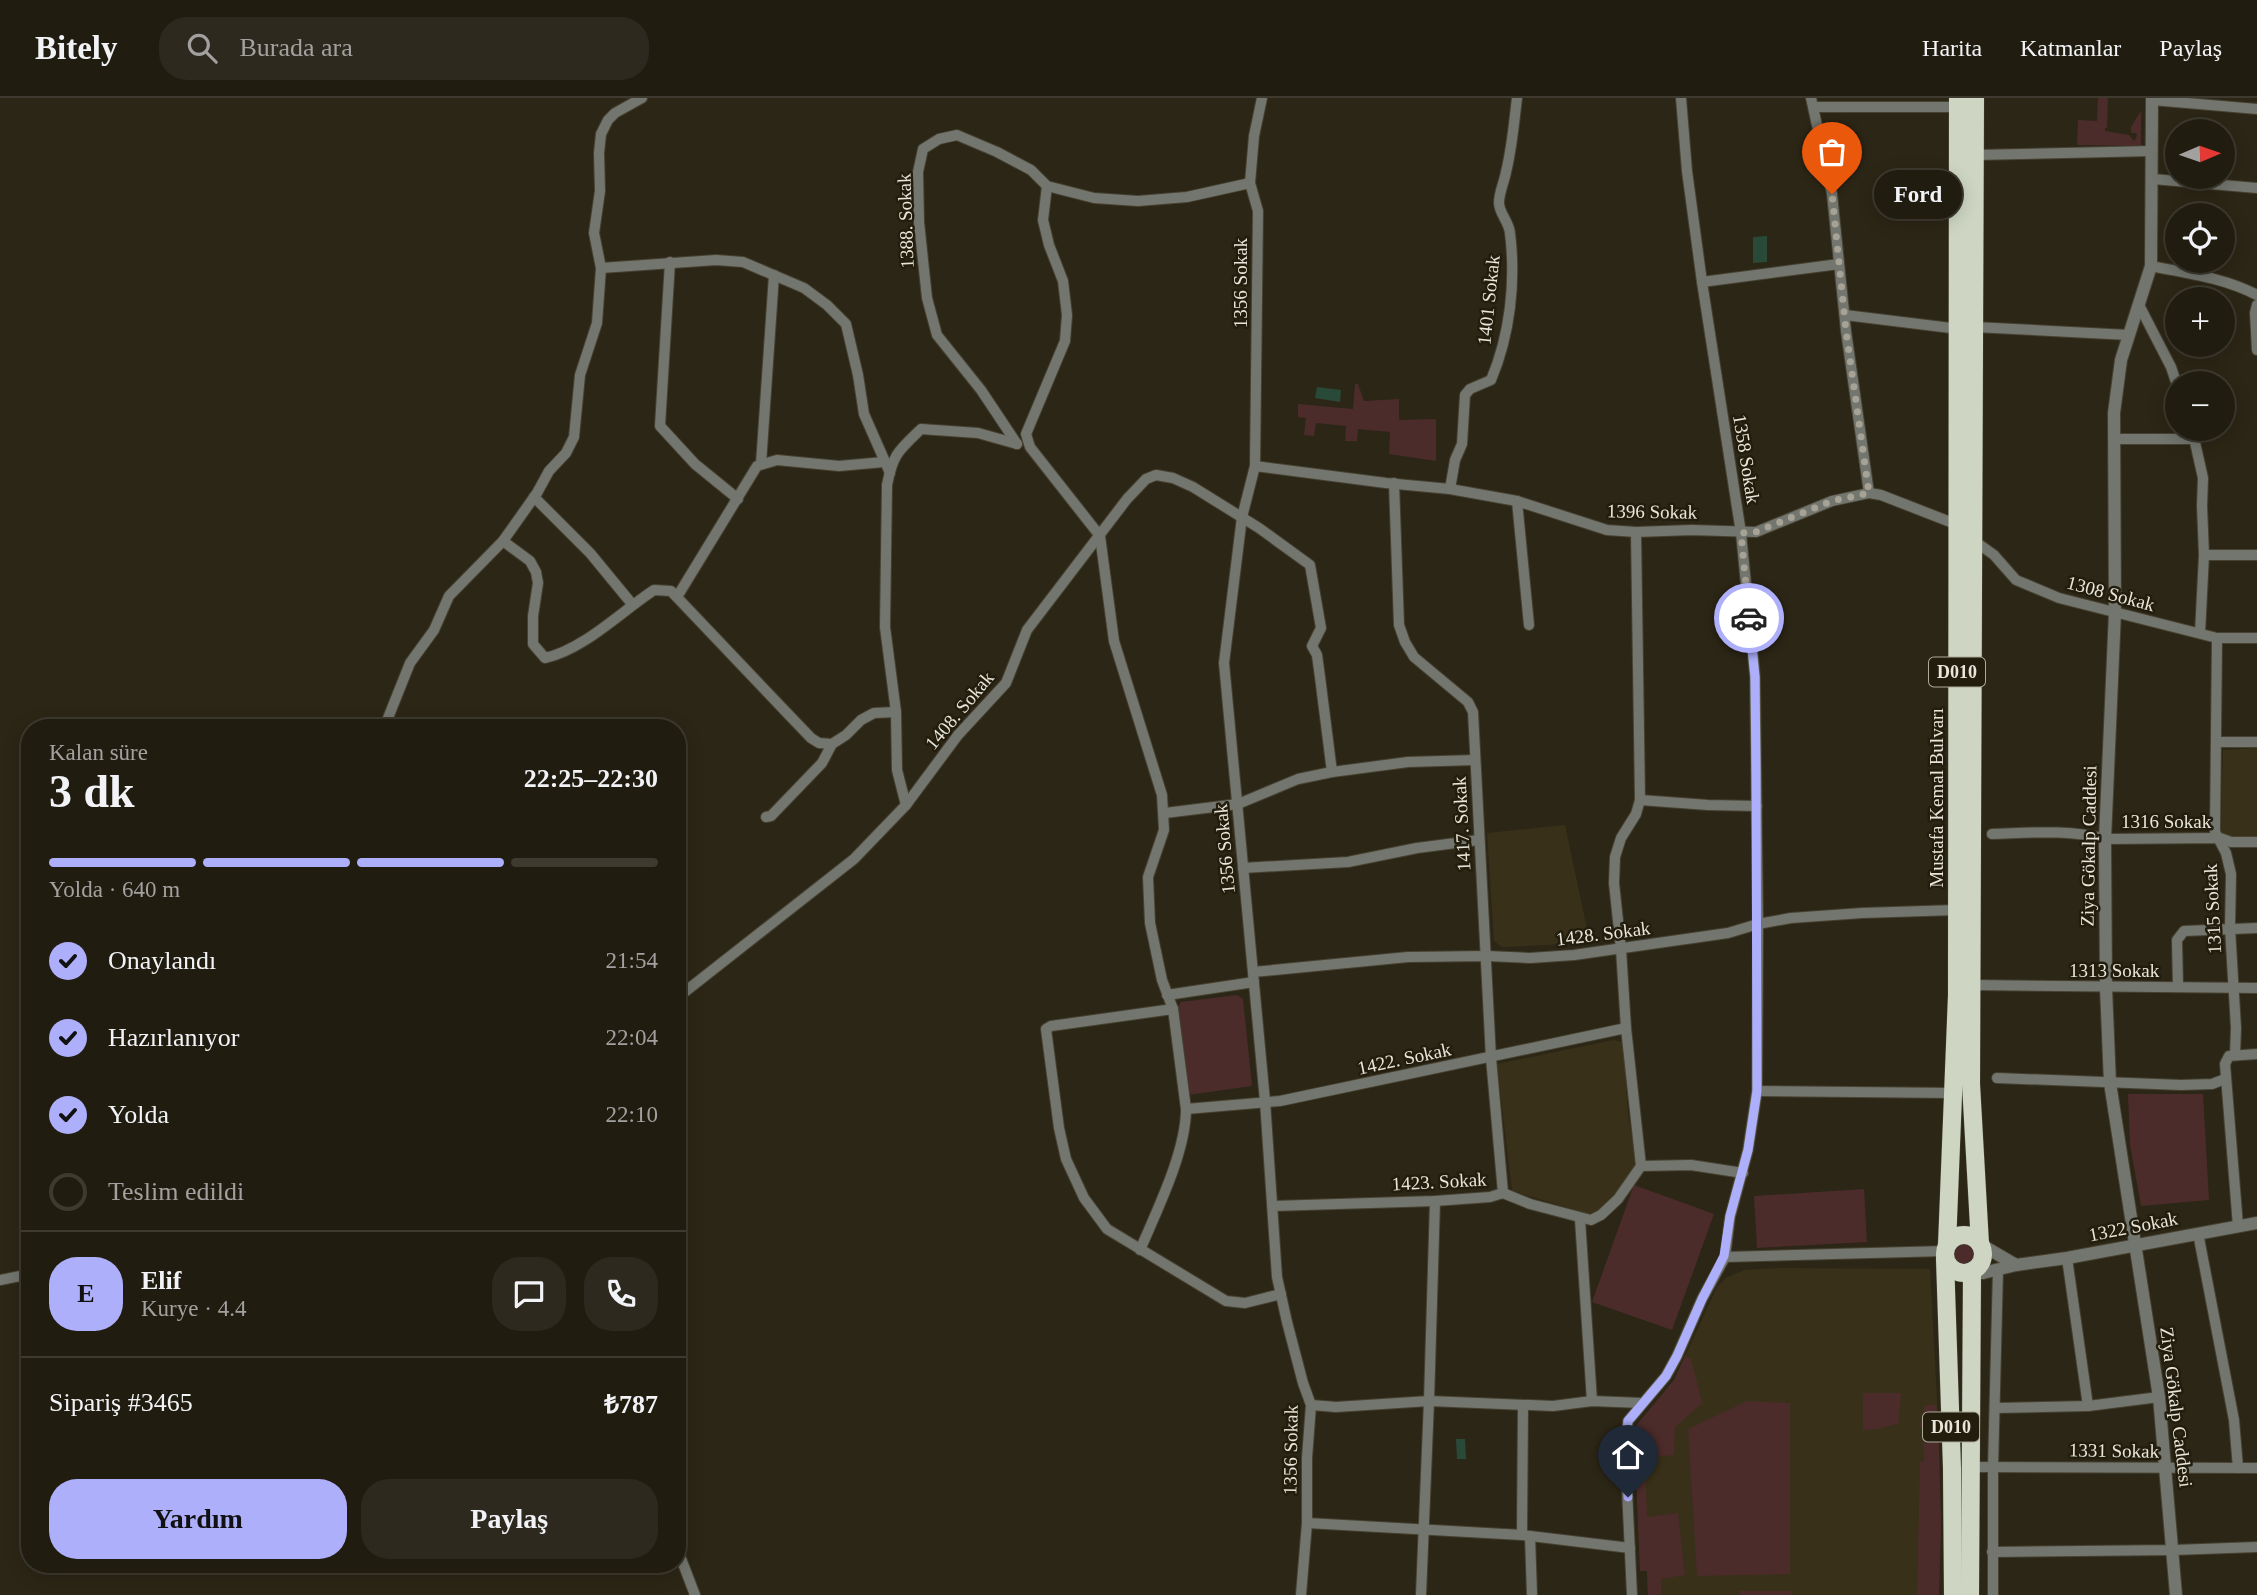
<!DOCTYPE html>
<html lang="tr">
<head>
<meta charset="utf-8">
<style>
	:root { --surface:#211c10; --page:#2d291e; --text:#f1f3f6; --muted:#a2a19f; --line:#3e3a30; --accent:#adaffb }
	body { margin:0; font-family:Georgia,serif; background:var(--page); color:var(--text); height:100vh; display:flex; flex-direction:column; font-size:26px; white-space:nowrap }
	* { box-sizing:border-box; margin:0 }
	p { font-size:23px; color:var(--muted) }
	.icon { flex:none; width:38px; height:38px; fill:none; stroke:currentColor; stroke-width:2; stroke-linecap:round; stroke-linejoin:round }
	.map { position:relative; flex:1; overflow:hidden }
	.sheet { position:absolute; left:21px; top:621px; width:665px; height:854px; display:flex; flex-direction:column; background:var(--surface); border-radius:28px; box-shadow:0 4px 18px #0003,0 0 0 2px var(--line) }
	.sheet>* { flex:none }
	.needle { width:46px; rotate:88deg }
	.tools { position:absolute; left:2165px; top:21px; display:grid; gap:14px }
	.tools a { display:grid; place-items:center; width:70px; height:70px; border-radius:50%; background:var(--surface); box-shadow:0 4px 18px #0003,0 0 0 2px var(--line); font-size:35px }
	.pin { position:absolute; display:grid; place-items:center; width:60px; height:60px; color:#fff; margin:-72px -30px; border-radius:50% 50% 50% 0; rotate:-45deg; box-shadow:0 0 7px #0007 }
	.pin .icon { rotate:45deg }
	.courier { position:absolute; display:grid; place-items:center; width:70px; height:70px; margin:-35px; border:5px solid #adaffb; border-radius:50%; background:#fff; color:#222; box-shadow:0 2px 9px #0007 }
	.bubble { position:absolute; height:49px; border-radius:24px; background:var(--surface); box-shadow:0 4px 18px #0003,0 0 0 2px var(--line); font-size:23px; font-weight:700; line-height:49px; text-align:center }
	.summary em { font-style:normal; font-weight:700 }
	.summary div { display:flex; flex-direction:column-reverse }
	.summary { display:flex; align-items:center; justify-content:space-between; height:119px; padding:0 28px }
	h1 { font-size:46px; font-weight:700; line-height:52px }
	.bar { display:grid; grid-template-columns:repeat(4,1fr); gap:10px 7px; align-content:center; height:84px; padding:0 28px }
	.bar i { height:9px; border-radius:5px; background:var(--line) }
	.bar .on { background:var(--accent) }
	.bar p { grid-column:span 4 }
	.line { display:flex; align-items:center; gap:18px; padding:0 28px; border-top:2px solid var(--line) }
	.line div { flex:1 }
	.round { display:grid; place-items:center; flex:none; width:74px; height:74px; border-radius:28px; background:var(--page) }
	ol { padding:0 28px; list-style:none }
	li { display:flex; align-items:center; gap:21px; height:77px }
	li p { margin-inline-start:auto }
	li .icon { padding:7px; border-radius:50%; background:var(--accent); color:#111; stroke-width:4 }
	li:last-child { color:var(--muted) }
	li i { width:38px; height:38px; border:4px solid var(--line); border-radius:50% }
	.primary-button { display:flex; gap:14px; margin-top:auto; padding:14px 28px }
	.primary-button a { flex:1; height:80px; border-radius:28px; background:var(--accent); color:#111; font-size:28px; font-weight:700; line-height:80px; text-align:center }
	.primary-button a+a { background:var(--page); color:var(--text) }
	header { display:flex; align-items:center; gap:42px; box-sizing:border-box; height:98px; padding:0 35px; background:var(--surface); border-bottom:2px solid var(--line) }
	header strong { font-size:33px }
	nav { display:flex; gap:38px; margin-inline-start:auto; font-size:24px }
	.search { width:490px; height:63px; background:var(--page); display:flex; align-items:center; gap:18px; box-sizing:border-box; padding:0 24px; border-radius:28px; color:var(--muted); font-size:26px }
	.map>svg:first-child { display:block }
	.built { fill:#383018 }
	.green { fill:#4b2c2a }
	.water { fill:#2a4a39 }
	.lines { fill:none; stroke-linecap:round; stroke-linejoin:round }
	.minor-casing { stroke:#464131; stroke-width:12 }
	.tertiary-casing { stroke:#464131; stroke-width:14 }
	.trunk-casing { stroke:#464131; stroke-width:19 }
	.minor { stroke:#73766e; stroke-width:10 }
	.tertiary { stroke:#73766e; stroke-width:12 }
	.trunk { stroke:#ced6c3; stroke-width:18 }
	.done { stroke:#a6a295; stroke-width:7; stroke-dasharray:0 12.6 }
	.route { stroke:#adaffb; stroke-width:9 }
	.labels { text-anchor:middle; stroke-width:5; stroke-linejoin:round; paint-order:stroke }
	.shield { fill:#221d0d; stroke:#ada99c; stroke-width:2 }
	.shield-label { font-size:18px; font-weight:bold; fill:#e8e5da }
	.street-label { font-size:19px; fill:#e8e5da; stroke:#221d0d }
</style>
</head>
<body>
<header>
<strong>Bitely</strong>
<div class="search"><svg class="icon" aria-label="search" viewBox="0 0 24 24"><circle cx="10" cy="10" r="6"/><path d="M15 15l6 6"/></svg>Burada ara</div>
<nav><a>Harita</a><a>Katmanlar</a><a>Paylaş</a></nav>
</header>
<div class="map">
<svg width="2257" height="1497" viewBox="0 0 2257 1497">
	<rect width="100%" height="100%" fill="#2c2616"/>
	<g class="built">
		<path d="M2257 650V740L2226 738 2221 735 2223 652Z"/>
		<path d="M1565 727 1590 845 1502 849 1494 843 1487 735Z"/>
		<path d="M1613 942 1623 944 1628 1016 1637 1067 1615 1099 1593 1117 1512 1093 1497 966Z"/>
		<path d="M1781 1170 1930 1171 1939 1339 1941 1427 1939 1497H1648L1647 1473H1640L1634 1330 1674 1282 1717 1189 1726 1180 1744 1172Z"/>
	</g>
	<g class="green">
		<path d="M2098 0H2108L2107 30H2105V33L2129 37 2134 43 2137 38 2136 35H2131V29L2141 13V48L2077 47 2078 22 2097 23Z"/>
		<path d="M1355 286H1358L1364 303 1399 301V322L1436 321V363L1389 356 1390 334 1358 331 1357 343H1345L1346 328 1316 325 1314 338 1304 337 1306 320 1298 319V306L1353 311Z"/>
		<path d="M1237 897 1243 901 1252 988 1188 997 1177 910 1181 904Z"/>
		<path d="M2128 996H2203L2209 1102 2141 1108 2130 1047Z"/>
		<path d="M1634 1087 1714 1116 1672 1232 1592 1204Z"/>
		<path d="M1864 1091 1867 1144 1757 1150 1754 1098Z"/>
		<circle cx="1963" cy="1156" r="11"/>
		<path d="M1685 1258 1691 1261 1702 1305 1675 1329 1674 1357 1645 1360 1647 1419 1678 1415 1685 1477 1661 1481V1497H1648L1647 1473H1640L1634 1330 1674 1282Z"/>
		<path d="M1863 1295H1901L1899 1325 1879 1331 1863 1332Z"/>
		<path d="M1747 1303 1790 1305V1476L1697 1478 1688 1331Z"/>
		<path d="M1925 1307H1936L1938 1323 1941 1427 1939 1497H1917L1920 1364 1924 1363 1923 1329H1919Z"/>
		<path d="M1740 1493H1792L1791 1497H1740Z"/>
	</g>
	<g class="water">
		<path d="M1767 138V164L1753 165V139Z"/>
		<path d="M1317 289 1341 292 1340 304 1315 300Z"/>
		<path d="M1456 1341H1465L1466 1361H1457Z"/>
	</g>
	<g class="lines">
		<defs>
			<g id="minor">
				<path d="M1262 0 1254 38 1250 85 1258 113 1255 368 1242 419 1224 565 1265 1003 1277 1179 1287 1224 1303 1285 1311 1307 1307 1360V1425L1301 1497"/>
				<path d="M1811 0 1832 96 1846 233 1869 395"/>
				<path d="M2152 2 2257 11"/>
				<path d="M1814 9H1958"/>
				<path d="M1975 57 2152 53"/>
				<path d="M2153 81 2257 90"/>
				<path d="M1047 88 1043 122 1049 147 1063 183 1067 217 1065 243 1026 336 1030 349 1100 438 1114 543 1162 697 1164 732 1148 779 1150 825 1162 882 1173 911 1186 1011C1186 1054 1157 1112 1140 1152"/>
				<path d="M670 164 660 328 695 366 738 401"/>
				<path d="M2151 168C2186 175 2225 180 2257 197"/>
				<path d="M601 170 716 162 743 164 804 190 827 207 846 226 858 277 864 316 890 375"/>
				<path d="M1702 184 1839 166"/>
				<path d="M2139 207 2171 269 2177 287"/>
				<path d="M2257 207 2255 215 2257 252"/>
				<path d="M1845 217 1959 231"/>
				<path d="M1974 229 2129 237"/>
				<path d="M2192 331 2203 380 2202 408 2204 457 2200 535"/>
				<path d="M2114 341H2196"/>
				<path d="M1017 346 981 292 937 237 927 200 919 124 918 74 923 51 939 41 957 37 997 54 1031 72 1047 88 1094 100 1138 103 1187 99 1250 85"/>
				<path d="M761 366 774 177"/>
				<path d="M1255 368 1386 385 1450 391 1517 403 1607 432 1636 434 1692 432 1756 434 1832 403 1869 395 1881 397 1958 427"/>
				<path d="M1394 385 1399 527 1405 544 1414 559 1468 604 1473 614 1491 960 1503 1095"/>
				<path d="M1450 391 1455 362 1462 346 1465 297 1470 291 1491 282C1510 237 1516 184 1510 135 1509 124 1499 115 1499 105 1499 94 1504 85 1506 74 1512 50 1514 25 1517 0"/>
				<path d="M534 399 590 455 632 506"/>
				<path d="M1517 403 1529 527"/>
				<path d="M1636 434 1640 702 1636 716 1621 740 1615 759 1614 785 1621 851 1626 930 1641 1068"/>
				<path d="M1973 442 1994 457 2016 482 2059 500 2217 540H2257"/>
				<path d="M503 443 530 463 536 474 538 485 533 518V546L545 560C583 552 622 513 654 492L671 493 788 616 811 640 819 645 832 646 846 637 861 622 874 615 896 614"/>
				<path d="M2204 457H2257"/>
				<path d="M677 499 757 368 777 362 839 368 884 364"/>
				<path d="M2217 540 2215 734 2226 755 2231 776 2230 830 2236 930 2235 957"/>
				<path d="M384 630 410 565 434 532 449 498 503 443 537 395 549 373 566 355 574 339 580 277 597 225 601 170 594 135 600 93 599 55 601 36 608 22 615 15 642 0"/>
				<path d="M2217 644H2257"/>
				<path d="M1640 702 1708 707 1757 708"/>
				<path d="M906 707 897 672 896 614 885 529 887 387C893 356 898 353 921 331L978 335 1017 346"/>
				<path d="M1165 715 1238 706 1298 681 1332 674 1408 664 1475 662"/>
				<path d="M766 719 771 718 822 665 832 646"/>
				<path d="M1992 736C2029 735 2068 731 2105 741L2220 740 2231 744H2257"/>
				<path d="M1243 770 1348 764 1417 750 1479 742"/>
				<path d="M1253 874 1408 859 1487 858 1530 860 1574 857 1728 835 1758 826 1791 820 1862 815 1956 812"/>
				<path d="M1972 887 2257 890"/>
				<path d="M2178 889 2177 842 2184 833 2257 830"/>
				<path d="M1167 897 1254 884"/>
				<path d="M677 900 854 761 906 707 958 637 1006 585 1027 532 1127 401 1146 381 1156 377 1173 380 1193 389 1259 430 1310 467 1321 530 1312 548 1317 557 1320 579 1332 674"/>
				<path d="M1173 911 1051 928 1046 931 1059 1030 1066 1061 1084 1100 1107 1131 1226 1203 1245 1205 1281 1196"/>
				<path d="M1997 980 2181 987 2212 986 2225 981"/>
				<path d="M1757 993 1954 995"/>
				<path d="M1186 1011 1280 1003 1626 930"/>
				<path d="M1435 1103 1429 1303 1553 1308 1592 1303 1642 1305"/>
				<path d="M1273 1108 1435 1103 1490 1099 1503 1095 1530 1106 1591 1122 1601 1117 1618 1101 1641 1068 1691 1067 1743 1075"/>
				<path d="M1580 1121 1592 1303"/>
				<path d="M2238 1128 2225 966 2229 958 2257 956"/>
				<path d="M2198 1135 2234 1322 2238 1370"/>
				<path d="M1725 1159 1945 1153"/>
				<path d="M2067 1160 2088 1308"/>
				<path d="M0 1182 30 1176"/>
				<path d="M1311 1307 1336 1309 1429 1303 1421 1497"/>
				<path d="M1995 1310 2088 1308 2159 1299"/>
				<path d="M1971 1369 2257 1370"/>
				<path d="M1307 1425 1522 1437 1630 1450"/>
				<path d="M1522 1437 1523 1307"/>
				<path d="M1530 1438 1532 1497"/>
				<path d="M677 1450 695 1497"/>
				<path d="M1992 1454 2174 1452 2257 1449"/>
				<path d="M1632 1497 1625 1349 1628 1323 1666 1278 1677 1258 1702 1201 1725 1159 1730 1119 1748 1052 1757 993 1758 826 1755 579 1741 435 1702 184 1687 73 1681 0"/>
				<path d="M1993 1497V1370L1998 1172"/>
			</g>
			<g id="tertiary">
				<path d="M2152 0 2151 168 2121 262 2114 315 2115 514 2105 741 2106 890 2110 985 2159 1299 2176 1497"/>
				<path d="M2016 1167 2067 1160 2257 1125"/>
				<path d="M1972 1173 1983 1175 2016 1167 1980 1146"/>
			</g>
			<g id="trunk">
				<path d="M1975 0 1971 986 1980 1146"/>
				<circle cx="1964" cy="1156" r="19"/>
				<path d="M1947 1147 1957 897 1958 0"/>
				<path d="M1945 1161 1952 1370 1953 1497"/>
				<path d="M1970 1497 1972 1173"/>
			</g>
		</defs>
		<use href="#minor" class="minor-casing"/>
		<use href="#tertiary" class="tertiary-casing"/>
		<use href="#trunk" class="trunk-casing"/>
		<use href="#minor" class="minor"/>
		<use href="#tertiary" class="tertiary"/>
		<use href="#trunk" class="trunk"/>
	</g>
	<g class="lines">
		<path class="done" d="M1749 520 1741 435 1756 434 1832 403 1869 395 1846 233 1832 96"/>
		<path class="route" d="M1628 1399 1625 1349 1628 1323 1666 1278 1677 1258 1702 1201 1724 1158 1730 1118 1748 1052 1757 993 1756 674 1755 579 1749 520"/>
	</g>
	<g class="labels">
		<g class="shield">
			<rect x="1929" y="559.5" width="56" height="29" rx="5"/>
			<rect x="1923" y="1314.5" width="56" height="29" rx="5"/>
		</g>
		<g class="shield-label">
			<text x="1957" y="580">D010</text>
			<text x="1951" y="1335">D010</text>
		</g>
		<g class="street-label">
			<text transform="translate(905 123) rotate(-92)" y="7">1388. Sokak</text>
			<text transform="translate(1240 185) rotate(-90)" y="7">1356 Sokak</text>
			<text transform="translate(1488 202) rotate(-84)" y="7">1401 Sokak</text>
			<text transform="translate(1747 361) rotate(81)" y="7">1358 Sokak</text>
			<text transform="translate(1652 413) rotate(1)" y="7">1396 Sokak</text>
			<text transform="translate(2111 495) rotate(15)" y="7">1308 Sokak</text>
			<text transform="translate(959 612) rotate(-50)" y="7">1408. Sokak</text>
			<text transform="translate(1936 700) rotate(-90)" y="7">Mustafa Kemal Bulvarı</text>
			<text x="2166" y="730">1316 Sokak</text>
			<text transform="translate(1461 726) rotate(-93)" y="7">1417. Sokak</text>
			<text transform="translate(2088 748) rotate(-89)" y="7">Ziya Gökalp Caddesi</text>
			<text transform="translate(1224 751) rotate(-95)" y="7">1356 Sokak</text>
			<text transform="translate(2212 811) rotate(-93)" y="7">1315 Sokak</text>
			<text transform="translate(1603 835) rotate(-7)" y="7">1428. Sokak</text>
			<text x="2114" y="879">1313 Sokak</text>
			<text transform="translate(1404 960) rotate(-12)" y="7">1422. Sokak</text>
			<text transform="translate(1439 1083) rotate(-3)" y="7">1423. Sokak</text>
			<text transform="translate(2133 1128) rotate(-11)" y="7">1322 Sokak</text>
			<text transform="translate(2177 1309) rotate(83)" y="7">Ziya Gökalp Caddesi</text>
			<text transform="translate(1290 1352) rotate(-89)" y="7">1356 Sokak</text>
			<text transform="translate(2114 1352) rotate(1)" y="7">1331 Sokak</text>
		</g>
	</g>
</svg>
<div class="tools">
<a><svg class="needle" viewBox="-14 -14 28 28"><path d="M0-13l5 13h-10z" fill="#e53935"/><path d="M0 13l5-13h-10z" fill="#a2a19f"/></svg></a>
<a><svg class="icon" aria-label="locate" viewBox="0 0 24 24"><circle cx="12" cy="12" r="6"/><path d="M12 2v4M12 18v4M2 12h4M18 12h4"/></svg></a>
<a>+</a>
<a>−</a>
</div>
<div class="pin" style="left:1832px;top:96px;background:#ea580c"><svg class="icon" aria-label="bag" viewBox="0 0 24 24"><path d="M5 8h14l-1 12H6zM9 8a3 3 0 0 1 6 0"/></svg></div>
<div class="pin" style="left:1628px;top:1399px;background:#1f2937"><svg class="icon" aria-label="home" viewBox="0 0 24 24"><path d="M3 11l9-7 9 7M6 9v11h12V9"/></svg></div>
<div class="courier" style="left:1749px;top:520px"><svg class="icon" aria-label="car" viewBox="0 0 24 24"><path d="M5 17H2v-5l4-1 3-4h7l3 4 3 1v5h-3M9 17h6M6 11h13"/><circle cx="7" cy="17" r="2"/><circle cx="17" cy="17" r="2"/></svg></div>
<div class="bubble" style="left:1874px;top:72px;width:88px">Ford</div>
<section class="sheet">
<div class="summary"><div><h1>3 dk</h1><p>Kalan süre</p></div><em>22:25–22:30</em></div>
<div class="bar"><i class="on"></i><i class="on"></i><i class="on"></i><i></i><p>Yolda · 640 m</p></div>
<ol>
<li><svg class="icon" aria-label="check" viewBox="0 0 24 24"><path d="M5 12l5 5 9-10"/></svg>Onaylandı<p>21:54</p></li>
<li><svg class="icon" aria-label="check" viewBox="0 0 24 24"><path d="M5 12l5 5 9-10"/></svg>Hazırlanıyor<p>22:04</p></li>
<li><svg class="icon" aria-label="check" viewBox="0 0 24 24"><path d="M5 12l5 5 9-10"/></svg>Yolda<p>22:10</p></li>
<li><i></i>Teslim edildi</li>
</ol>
<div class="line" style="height:126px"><b class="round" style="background:var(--accent);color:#111">E</b><div><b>Elif</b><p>Kurye · 4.4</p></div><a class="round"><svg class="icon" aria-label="chat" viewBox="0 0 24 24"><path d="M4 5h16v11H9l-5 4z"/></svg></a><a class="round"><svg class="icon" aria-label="phone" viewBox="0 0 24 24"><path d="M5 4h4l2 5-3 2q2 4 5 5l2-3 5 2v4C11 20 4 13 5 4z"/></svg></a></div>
<div class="line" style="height:91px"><div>Sipariş #3465</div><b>₺787</b></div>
<div class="primary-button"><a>Yardım</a><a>Paylaş</a></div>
</section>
</div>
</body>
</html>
